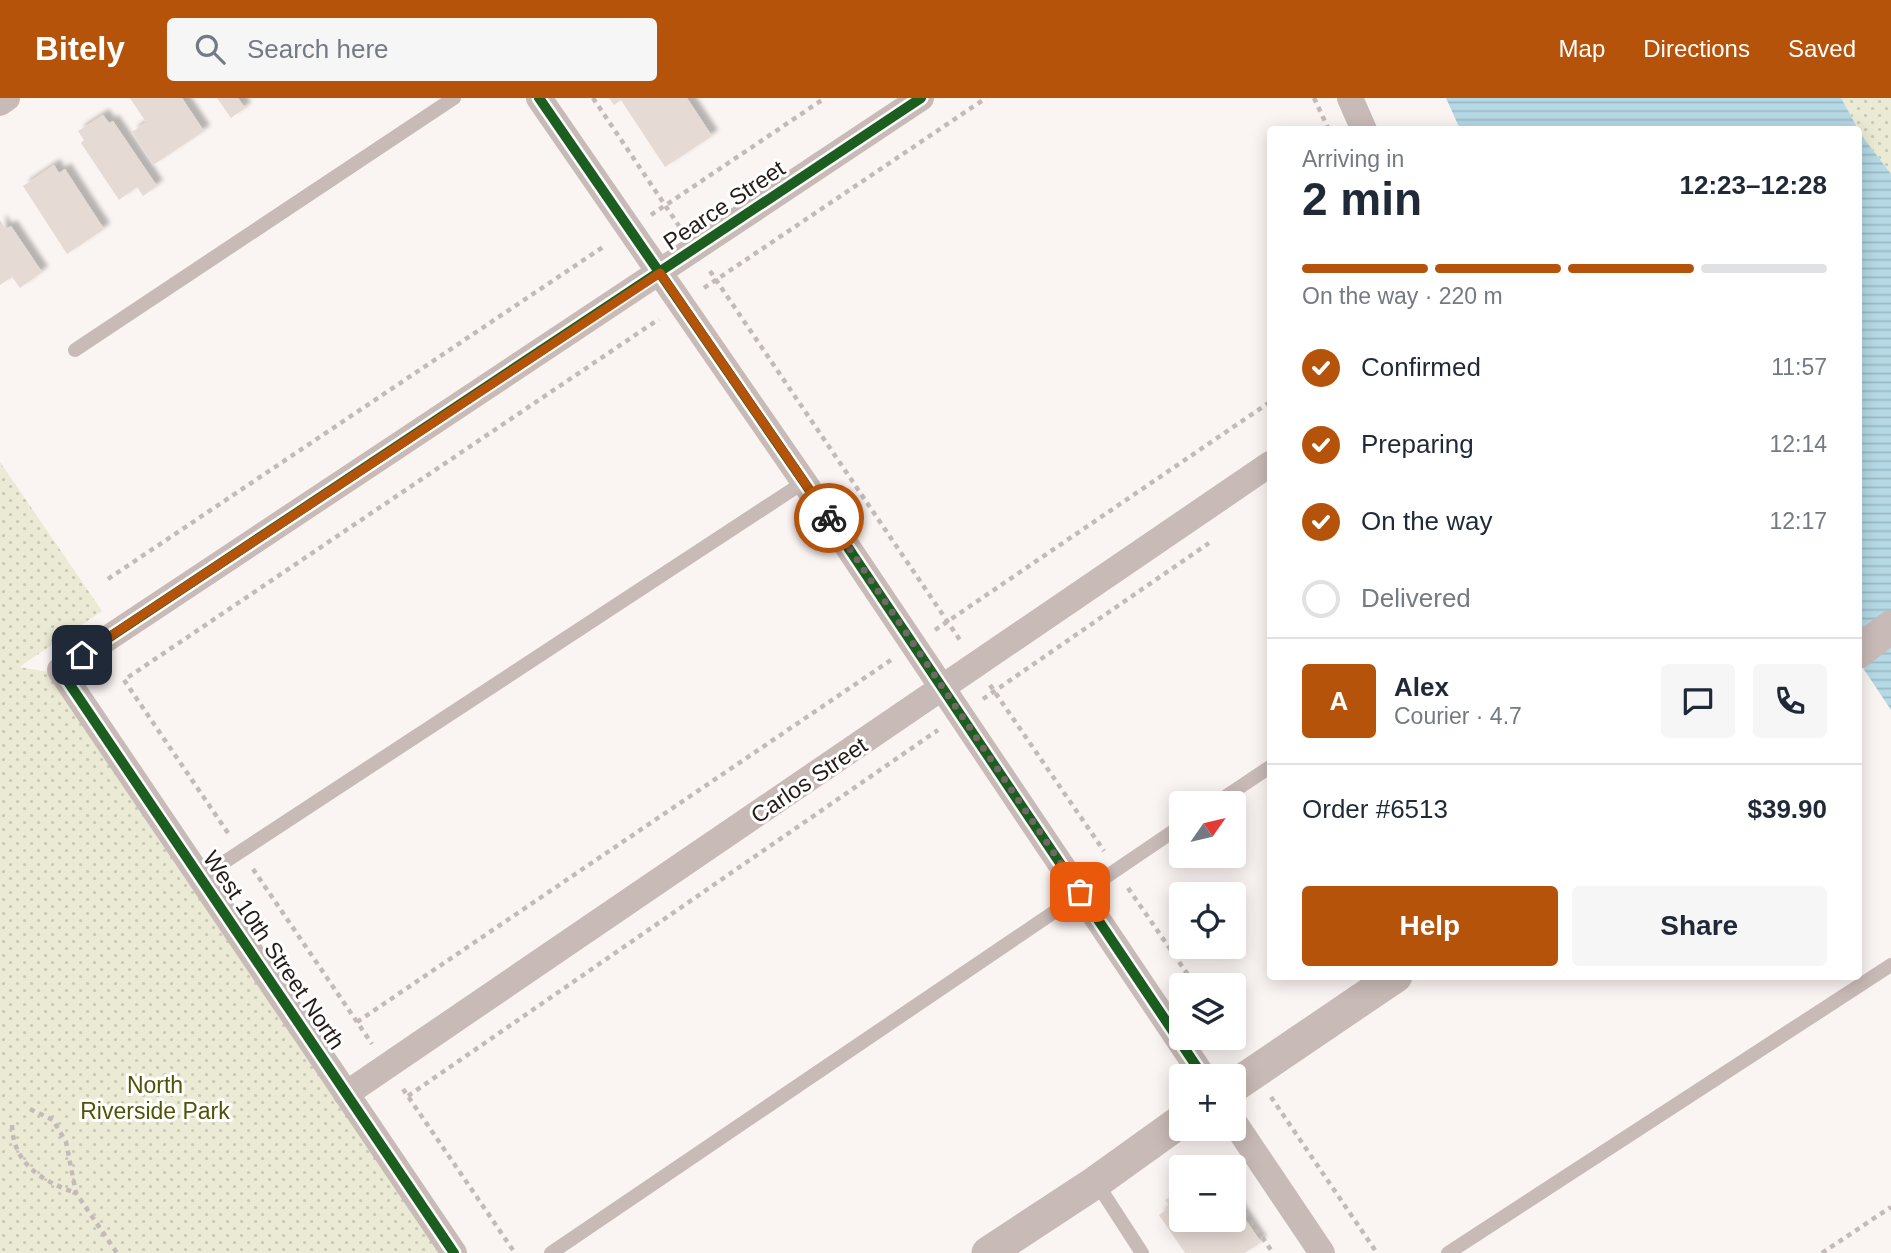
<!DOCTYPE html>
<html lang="en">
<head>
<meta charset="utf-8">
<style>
	:root { --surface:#fff; --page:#f6f6f7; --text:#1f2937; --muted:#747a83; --line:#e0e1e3; --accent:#b45309 }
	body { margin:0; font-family:Arial,sans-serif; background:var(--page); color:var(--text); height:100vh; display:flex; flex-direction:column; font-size:26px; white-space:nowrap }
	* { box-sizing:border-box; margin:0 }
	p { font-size:23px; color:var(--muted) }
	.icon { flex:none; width:38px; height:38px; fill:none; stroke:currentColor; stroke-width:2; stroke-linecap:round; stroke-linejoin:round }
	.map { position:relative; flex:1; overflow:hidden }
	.sheet { position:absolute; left:1267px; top:28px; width:595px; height:854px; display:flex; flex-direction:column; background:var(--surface); border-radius:7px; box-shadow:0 4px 18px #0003 }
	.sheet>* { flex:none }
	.needle { width:46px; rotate:56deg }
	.tools { position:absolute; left:1169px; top:693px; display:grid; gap:14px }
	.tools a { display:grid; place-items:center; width:77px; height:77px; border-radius:7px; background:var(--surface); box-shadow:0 4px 18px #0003; font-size:35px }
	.pin { position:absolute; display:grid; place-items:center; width:60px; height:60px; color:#fff; margin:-30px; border-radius:14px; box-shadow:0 4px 10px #0006 }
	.courier { position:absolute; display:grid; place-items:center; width:70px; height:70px; margin:-35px; border:5px solid #b45309; border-radius:50%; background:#fff; color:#222; box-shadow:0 2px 9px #0007 }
	.summary em { font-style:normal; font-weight:800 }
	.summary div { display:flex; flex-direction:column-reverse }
	.summary { display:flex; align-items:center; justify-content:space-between; height:119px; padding:0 35px }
	h1 { font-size:46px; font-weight:800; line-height:52px }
	.bar { display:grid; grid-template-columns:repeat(4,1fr); gap:10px 7px; align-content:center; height:84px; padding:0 35px }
	.bar i { height:9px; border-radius:5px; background:var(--line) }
	.bar .current { background:var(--accent) }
	.bar p { grid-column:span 4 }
	.line { display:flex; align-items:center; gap:18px; padding:0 35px; border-top:2px solid var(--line) }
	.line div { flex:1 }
	.round { display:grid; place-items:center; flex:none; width:74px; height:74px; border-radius:7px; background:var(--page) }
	ol { padding:0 35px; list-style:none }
	li { display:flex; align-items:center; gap:21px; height:77px }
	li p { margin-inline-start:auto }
	li .icon { padding:7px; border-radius:50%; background:var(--accent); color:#fff; stroke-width:4 }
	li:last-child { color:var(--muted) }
	li i { width:38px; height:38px; border:4px solid var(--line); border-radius:50% }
	.primary-button { display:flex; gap:14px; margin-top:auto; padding:14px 35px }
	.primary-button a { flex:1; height:80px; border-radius:7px; background:var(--accent); color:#fff; font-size:28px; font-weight:800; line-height:80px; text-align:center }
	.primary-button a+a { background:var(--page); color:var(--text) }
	header { display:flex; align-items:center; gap:42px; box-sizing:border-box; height:98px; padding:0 35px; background:var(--accent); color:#fff }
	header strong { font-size:33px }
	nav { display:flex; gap:38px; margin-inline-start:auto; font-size:24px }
	.search { width:490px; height:63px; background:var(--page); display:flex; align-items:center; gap:18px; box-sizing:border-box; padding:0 24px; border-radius:7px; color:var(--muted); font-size:26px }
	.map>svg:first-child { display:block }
	.green { fill:url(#green-dots) }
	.water { fill:url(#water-rules) }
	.building { fill:#e5dad4; filter:url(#shadow) }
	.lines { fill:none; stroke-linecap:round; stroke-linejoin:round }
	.path { stroke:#c4bab7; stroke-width:4.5; stroke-dasharray:5 5; stroke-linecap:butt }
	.service { stroke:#c8bab6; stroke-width:14 }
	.minor { stroke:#c8bab6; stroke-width:26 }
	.tertiary { stroke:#c8bab6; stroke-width:33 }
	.cycleway-casing { stroke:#fff; stroke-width:15 }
	.cycleway { stroke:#1b5e20; stroke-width:10 }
	.done { stroke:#706864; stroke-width:7; stroke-dasharray:0 12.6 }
	.route { stroke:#b45309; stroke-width:9 }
	.labels { text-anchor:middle; stroke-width:6; stroke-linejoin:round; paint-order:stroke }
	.street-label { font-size:23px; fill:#251c18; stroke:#fff }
	.park-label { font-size:23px; fill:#515306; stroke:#fff }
</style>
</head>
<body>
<header>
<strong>Bitely</strong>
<div class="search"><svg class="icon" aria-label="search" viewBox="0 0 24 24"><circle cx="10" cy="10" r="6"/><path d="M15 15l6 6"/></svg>Search here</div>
<nav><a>Map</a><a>Directions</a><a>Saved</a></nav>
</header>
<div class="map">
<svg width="1891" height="1155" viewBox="0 0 1891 1155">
	<defs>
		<pattern id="green-dots" width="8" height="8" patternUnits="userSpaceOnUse" patternTransform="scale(1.75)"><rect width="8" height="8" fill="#ebead4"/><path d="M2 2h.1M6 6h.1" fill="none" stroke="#c9c8b5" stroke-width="1.8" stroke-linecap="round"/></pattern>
		<pattern id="water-rules" width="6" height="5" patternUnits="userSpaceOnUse" patternTransform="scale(1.75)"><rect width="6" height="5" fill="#b5d9e5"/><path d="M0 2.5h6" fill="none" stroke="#9cbac4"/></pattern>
		<filter id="shadow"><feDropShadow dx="6" dy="-6" stdDeviation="2" flood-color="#0004"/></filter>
	</defs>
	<rect width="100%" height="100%" fill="#faf4f2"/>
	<g class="green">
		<path d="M1841 0H1891V76L1862 38Z"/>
		<path d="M0 364 102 513 19 569 55 575 445 1155H0Z"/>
	</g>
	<path class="water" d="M1446 0H1841L1862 38 1891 76V612L1859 564 1858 32 1460 31Z"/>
	<g class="building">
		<path d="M130 0H182L204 33 153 67 132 34 146 24Z"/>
		<path d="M217 0H238L245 10 231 20Z"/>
		<path d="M609 0H687L712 38 665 69 621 2 614 7Z"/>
		<path d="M103 17 109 25 113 23 157 88 143 98 137 89 119 102 81 45 84 42 78 33Z"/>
		<path d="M54 67 59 75 65 71 104 131 67 156 23 88Z"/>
		<path d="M0 122 6 131 11 128 42 174 20 190 12 179 0 187Z"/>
		<path d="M1181 1091V1122H1234V1105L1261 1144 1245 1155H1185L1159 1117 1170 1109 1165 1102Z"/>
	</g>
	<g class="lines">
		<g class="path">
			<path d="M593 0 679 128"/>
			<path d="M1314 0 1329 32"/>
			<path d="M651 117 825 0"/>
			<path d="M710 173 962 545"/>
			<path d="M704 190 986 0"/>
			<path d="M108 481 606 147"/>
			<path d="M935 532 1270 304"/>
			<path d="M990 587 1104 753"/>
			<path d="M983 601 1209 445"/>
			<path d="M228 735 124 582 659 221"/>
			<path d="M253 771 372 946"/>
			<path d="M1128 790 1195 887"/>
			<path d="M357 924 891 562"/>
			<path d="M1231 940 1237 949"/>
			<path d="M403 991 515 1155"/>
			<path d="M408 998 938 632"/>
			<path d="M1271 999 1377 1155"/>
			<path d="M30 1011 53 1022 66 1044 76 1095 117 1155"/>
			<path d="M12 1027C13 1066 42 1083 76 1095"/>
			<path d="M1212 1067 1214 1069"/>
			<path d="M1234 1098 1273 1155"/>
			<path d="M1822 1155 1891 1109"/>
		</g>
		<g class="service">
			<path d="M75 252 454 0"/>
			<path d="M1216 705 1270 669"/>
			<path d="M200 780 804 384"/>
			<path d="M1096 1084 1142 1155"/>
			<path d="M551 1155 1181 728"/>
			<path d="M1448 1155 1891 867"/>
		</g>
		<g class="minor">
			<path d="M539 0 804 384 1203 978"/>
			<path d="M1350 0 1364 32"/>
			<path d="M0 5 7 0"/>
			<path d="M346 996 1270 366"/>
			<path d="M1234 1024 1322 1155"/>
			<path d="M454 1155 60 572 921 0"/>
		</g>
		<g class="tertiary">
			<path d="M1858 554 1891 529"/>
			<path d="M1234 988 1396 878"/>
			<path d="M988 1155 1096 1084 1181 1023"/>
		</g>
		<defs>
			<g id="cycleway">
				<path d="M539 0 804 384 1203 978"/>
				<path d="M454 1155 60 572 921 0"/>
			</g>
		</defs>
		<use href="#cycleway" class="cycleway-casing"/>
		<use href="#cycleway" class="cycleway"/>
	</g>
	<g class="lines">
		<path class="done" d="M829 420 1080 794"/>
		<path class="route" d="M82 557 660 175 829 420"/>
	</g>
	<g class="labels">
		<g class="street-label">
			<text transform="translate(724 107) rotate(-34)" y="8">Pearce Street</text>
			<text transform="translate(809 682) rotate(-34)" y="8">Carlos Street</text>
			<text transform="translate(274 852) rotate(56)" y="8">West 10th Street North</text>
		</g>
		<g class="park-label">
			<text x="155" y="995">North<tspan x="155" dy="26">Riverside Park</tspan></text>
		</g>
	</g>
</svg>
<div class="tools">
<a><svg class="needle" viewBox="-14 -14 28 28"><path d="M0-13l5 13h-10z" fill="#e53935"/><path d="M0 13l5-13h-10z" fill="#747a83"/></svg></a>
<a><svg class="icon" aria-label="locate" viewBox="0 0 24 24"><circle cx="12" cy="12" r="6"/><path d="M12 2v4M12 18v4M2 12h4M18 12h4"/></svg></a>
<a><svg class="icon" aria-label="layers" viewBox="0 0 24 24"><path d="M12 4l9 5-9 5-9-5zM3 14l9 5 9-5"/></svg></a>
<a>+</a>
<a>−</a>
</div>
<div class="pin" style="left:1080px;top:794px;background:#ea580c"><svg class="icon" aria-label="bag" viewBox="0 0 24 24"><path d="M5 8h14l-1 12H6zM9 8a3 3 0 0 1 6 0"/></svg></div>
<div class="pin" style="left:82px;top:557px;background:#1f2937"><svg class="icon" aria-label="home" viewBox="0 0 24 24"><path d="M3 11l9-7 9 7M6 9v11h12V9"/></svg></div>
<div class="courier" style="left:829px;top:420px"><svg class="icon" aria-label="bike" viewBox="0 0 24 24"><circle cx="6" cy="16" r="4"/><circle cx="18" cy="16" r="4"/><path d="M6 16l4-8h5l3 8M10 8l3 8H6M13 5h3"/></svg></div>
<section class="sheet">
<div class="summary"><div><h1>2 min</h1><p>Arriving in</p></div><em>12:23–12:28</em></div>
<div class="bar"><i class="current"></i><i class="current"></i><i class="current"></i><i></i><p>On the way · 220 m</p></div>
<ol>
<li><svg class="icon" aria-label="check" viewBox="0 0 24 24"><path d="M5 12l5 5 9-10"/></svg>Confirmed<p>11:57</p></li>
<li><svg class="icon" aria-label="check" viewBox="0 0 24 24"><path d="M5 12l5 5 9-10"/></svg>Preparing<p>12:14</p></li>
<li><svg class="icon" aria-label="check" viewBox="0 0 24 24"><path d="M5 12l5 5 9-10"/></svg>On the way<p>12:17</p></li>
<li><i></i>Delivered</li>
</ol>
<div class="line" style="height:126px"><b class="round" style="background:var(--accent);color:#fff">A</b><div><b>Alex</b><p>Courier · 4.7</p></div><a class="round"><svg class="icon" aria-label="chat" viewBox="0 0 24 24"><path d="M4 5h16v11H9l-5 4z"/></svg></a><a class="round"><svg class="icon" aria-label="phone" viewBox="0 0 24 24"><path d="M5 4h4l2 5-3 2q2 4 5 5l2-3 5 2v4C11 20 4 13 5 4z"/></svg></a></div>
<div class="line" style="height:91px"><div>Order #6513</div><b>$39.90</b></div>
<div class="primary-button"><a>Help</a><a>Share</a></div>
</section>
</div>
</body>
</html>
